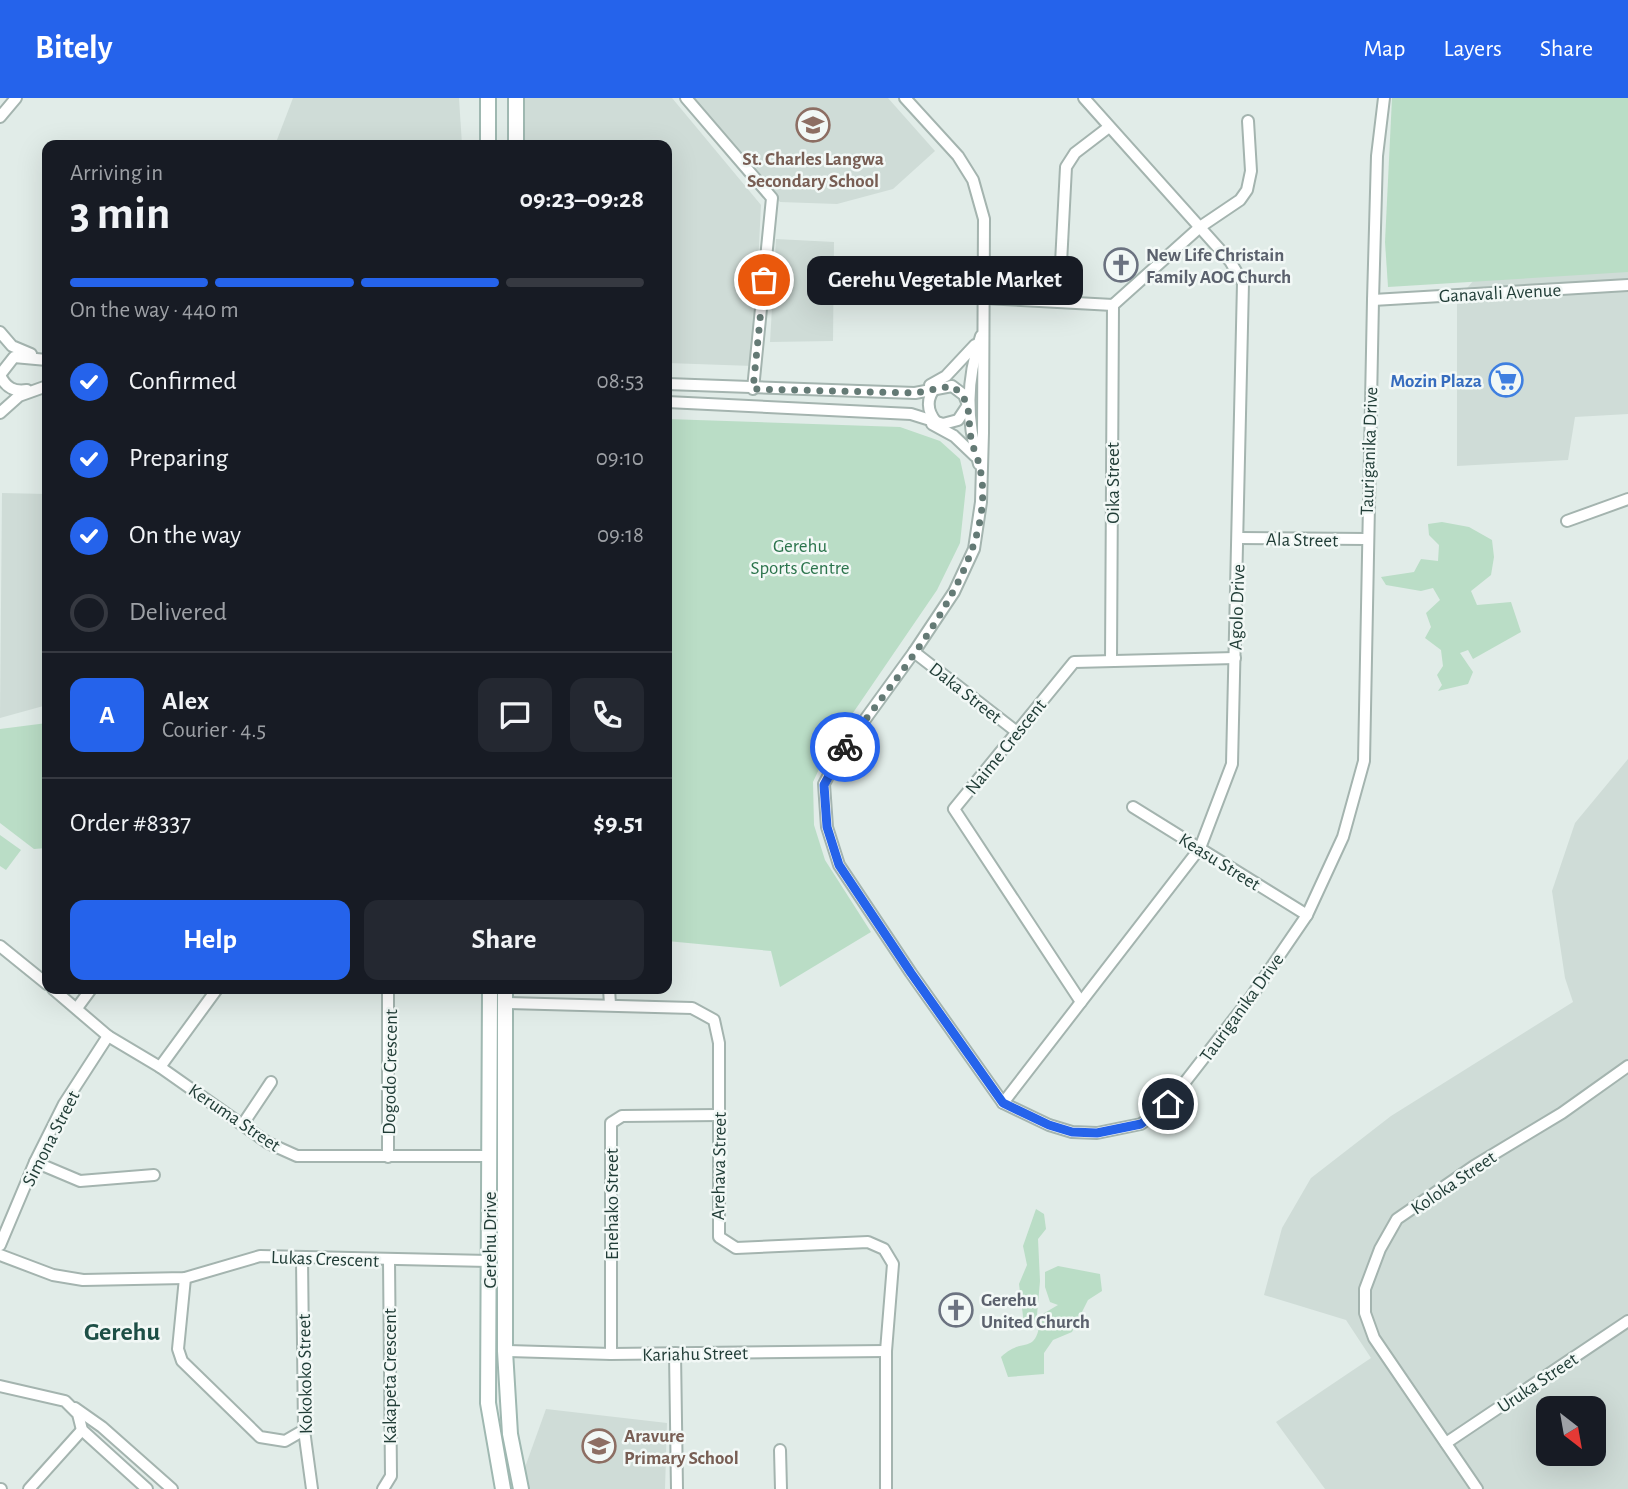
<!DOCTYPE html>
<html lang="en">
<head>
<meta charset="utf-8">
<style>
	:root { --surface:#171b24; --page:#242831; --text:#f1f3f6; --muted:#9ea1a6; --line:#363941; --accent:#2563eb }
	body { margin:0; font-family:"Alegreya Sans",sans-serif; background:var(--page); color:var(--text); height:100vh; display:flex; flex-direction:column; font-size:26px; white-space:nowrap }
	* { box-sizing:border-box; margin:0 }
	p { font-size:23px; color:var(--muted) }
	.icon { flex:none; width:38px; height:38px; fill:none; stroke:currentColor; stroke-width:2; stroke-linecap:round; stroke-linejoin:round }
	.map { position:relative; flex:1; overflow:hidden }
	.details { position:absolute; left:42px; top:42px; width:630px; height:854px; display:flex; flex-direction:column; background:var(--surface); border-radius:14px; box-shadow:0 7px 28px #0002 }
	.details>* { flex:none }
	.needle { width:46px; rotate:149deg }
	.buttons { position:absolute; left:1536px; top:1298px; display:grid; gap:14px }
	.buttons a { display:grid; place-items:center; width:70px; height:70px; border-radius:14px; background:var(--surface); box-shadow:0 7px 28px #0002; font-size:35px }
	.pin { position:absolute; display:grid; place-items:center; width:60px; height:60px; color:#fff; margin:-30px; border:4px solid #fff; border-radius:50%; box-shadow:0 2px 7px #0007 }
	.courier { position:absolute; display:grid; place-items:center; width:70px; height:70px; margin:-35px; border:5px solid #2563eb; border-radius:50%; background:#fff; color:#222; box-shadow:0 2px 9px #0007 }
	.bubble { position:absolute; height:49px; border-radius:14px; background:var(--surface); box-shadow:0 7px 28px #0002; font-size:23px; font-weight:700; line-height:49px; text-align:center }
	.overview em { font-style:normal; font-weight:700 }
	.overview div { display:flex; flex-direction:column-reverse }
	.overview { display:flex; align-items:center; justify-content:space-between; height:119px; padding:0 28px }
	h1 { font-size:46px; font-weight:700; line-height:52px }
	.bar { display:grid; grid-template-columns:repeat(4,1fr); gap:10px 7px; align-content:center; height:84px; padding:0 28px }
	.bar i { height:9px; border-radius:5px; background:var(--line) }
	.bar .active { background:var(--accent) }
	.bar p { grid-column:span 4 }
	.line { display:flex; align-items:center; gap:18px; padding:0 28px; border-top:2px solid var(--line) }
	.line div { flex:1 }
	.round { display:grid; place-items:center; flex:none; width:74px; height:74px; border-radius:14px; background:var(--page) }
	ol { padding:0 28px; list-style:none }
	li { display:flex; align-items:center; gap:21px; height:77px }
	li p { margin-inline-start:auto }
	li .icon { padding:7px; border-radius:50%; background:var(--accent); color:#fff; stroke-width:4 }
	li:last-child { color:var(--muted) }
	li i { width:38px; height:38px; border:4px solid var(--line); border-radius:50% }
	.button { display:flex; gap:14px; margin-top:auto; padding:14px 28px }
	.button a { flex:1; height:80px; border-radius:14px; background:var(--accent); color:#fff; font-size:28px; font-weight:700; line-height:80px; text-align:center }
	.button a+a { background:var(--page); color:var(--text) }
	header { display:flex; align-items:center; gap:42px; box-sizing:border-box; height:98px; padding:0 35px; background:var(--accent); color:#fff }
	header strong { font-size:33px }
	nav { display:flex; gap:38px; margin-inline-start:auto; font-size:24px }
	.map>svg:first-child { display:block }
	.built { fill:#cfdcd7; fill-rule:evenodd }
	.green { fill:#baddc6 }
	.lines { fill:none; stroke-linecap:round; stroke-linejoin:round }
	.street-casing { stroke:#a4b4af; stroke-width:14 }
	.secondary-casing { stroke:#9fb8b1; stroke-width:18 }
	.street { stroke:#fff; stroke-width:10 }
	.secondary { stroke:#fff; stroke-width:14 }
	.done { stroke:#647a75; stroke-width:7; stroke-dasharray:0 12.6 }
	.route { stroke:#2563eb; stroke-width:9 }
	.labels { text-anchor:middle; stroke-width:5; stroke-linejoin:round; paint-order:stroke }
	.education-label { font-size:19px; font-weight:bold; fill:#785e54; stroke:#f2f8f6 }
	.worship-label { font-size:19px; font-weight:bold; fill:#5b616d; stroke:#f2f8f6; text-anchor:start }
	.street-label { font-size:19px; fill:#213d37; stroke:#f2f8f6 }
	.shop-label { font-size:19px; font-weight:bold; fill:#366cbe; stroke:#f2f8f6; text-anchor:end }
	.park-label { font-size:19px; fill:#2b744c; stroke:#f2f8f6 }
	.district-label { font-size:26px; font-weight:bold; fill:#1d4f46; stroke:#f2f8f6 }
</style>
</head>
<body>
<header>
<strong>Bitely</strong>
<nav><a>Map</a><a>Layers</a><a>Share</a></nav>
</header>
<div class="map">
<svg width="1628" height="1391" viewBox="0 0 1628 1391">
	<rect width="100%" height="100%" fill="#e1ece8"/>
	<g class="built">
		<path d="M293 0H459L462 47H275Z"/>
		<path d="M524 0H672L761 107 753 268 667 265V47H523Z"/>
		<path d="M693 0H888L935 53 893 91 837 106 780 104Z"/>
		<path d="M1628 0V316L1575 319 1568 362 1457 368V202Z"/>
		<path d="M776 141 834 144 833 243 770 244Z"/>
		<path d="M2 395 47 396V607L0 620Z"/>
		<path d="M1628 661V1391H1325L1276 1324 1371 1260 1346 1222 1264 1197 1282 1130 1311 1080 1391 1018 1573 904 1565 880 1552 793 1575 725ZM1549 1311H1594V1356H1549Z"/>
		<path d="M546 1311 667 1325 665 1391H527L524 1372Z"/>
	</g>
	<g class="green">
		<path d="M1392 0H1628V174L1388 189 1385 144Z"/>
		<path d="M667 321 900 329 940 343 960 361 966 389 960 445 937 492 829 650 813 684 814 727 825 762 871 834 780 889 771 853 667 843Z"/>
		<path d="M1442 424 1469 429 1492 442 1494 459 1491 477 1471 493 1477 507 1511 504 1521 534 1473 561 1468 552 1460 555 1473 574 1468 586 1438 593 1442 587 1437 577 1443 568 1441 552 1425 540 1431 529 1426 515 1440 502 1433 490 1421 493 1386 487 1381 479 1414 474 1421 461 1438 463 1439 447 1429 437 1428 426Z"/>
		<path d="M47 625V750L34 751 0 725V631Z"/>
		<path d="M0 737 21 752 6 772 0 768Z"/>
		<path d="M1036 1111 1044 1116 1046 1131 1038 1141 1040 1183 1036 1228 1031 1232 1024 1226 1019 1186 1027 1167 1023 1148Z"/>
		<path d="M1058 1168 1100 1176 1102 1193 1088 1202 1072 1234 1053 1242 1044 1255V1276L1008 1279 1001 1259C1025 1236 1036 1261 1041 1217L1058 1207 1050 1204 1045 1189V1174Z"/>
	</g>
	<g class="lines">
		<defs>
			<g id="street">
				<path d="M686 0 772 100 753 291"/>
				<path d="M905 0 958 58 973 82 984 121 983 335 981 404 974 451 954 494 914 554 840 656 824 686 827 729 839 767 911 875 1003 1005 1049 1027 1072 1034 1097 1035 1141 1026 1168 1006 1251 899 1307 817 1343 739 1364 663 1373 202 1377 58 1384 0"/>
				<path d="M0 19 16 0"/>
				<path d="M985 200 1113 207 1200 129 1240 102 1247 92 1251 73 1248 23"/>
				<path d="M1373 202 1628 187"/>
				<path d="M1059 204 1066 69 1075 55 1109 29"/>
				<path d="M0 234 12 248 31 256"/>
				<path d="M0 277 14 259 47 262"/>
				<path d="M0 277C6 290 14 294 27 292"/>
				<path d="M667 286 915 295 952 288 964 297 968 307"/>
				<path d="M930 287 946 278 975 247"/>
				<path d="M936 289C926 300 927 313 936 324"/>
				<path d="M667 304 911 316 943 326 958 322 968 307"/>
				<path d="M0 315 19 298 47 288"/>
				<path d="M932 326 954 338 975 358"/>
				<path d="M979 366C966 322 966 282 981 238"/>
				<path d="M1567 423 1628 401"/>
				<path d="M1239 440 1366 441"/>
				<path d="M914 554 1017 634"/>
				<path d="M1111 563 1113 207"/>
				<path d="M1133 709 1307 817"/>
				<path d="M0 848 47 886"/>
				<path d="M53 891 108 938 160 969 268 1045 297 1058H489"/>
				<path d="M609 891 610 906"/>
				<path d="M1081 904 954 711 1074 564 1235 560"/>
				<path d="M505 905 692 910 714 922 719 945V1139L736 1150 868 1144 884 1151 893 1166 886 1253V1391"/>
				<path d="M77 910 91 891"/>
				<path d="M160 969 217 891"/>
				<path d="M1003 1005 1200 750 1232 666 1243 185 1230 163 1084 0"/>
				<path d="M243 1026 271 984"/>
				<path d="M388 1059V891"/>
				<path d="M35 1064 80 1083 154 1077"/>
				<path d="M0 1147 35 1064 64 1006 108 938"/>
				<path d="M0 1157 53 1177 83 1182 185 1180 260 1158 489 1163"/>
				<path d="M302 1161 304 1332 312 1391"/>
				<path d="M185 1180 178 1251 182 1263 260 1339 285 1343 304 1332"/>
				<path d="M505 1253 611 1256 886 1253"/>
				<path d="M675 1255 677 1391"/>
				<path d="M611 1256V1025L622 1018 719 1017"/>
				<path d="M0 1288 65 1303 78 1316 82 1332 147 1391"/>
				<path d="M75 1310 102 1329 172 1391"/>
				<path d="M1446 1345 1628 1223"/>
				<path d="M780 1352 781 1391"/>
				<path d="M0 1391H1"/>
				<path d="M29 1391 82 1332"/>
				<path d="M383 1391 391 1378 389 1162"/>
				<path d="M1477 1391 1374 1240 1365 1215V1191L1380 1151 1397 1121 1474 1068 1562 1015 1628 968"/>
			</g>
			<g id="secondary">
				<path d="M488 0V47"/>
				<path d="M516 47V0"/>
				<path d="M490 891 488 1305 503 1391"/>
				<path d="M505 891V1253L510 1336 521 1391"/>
			</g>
		</defs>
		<use href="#street" class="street-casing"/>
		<use href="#secondary" class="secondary-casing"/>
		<use href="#street" class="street"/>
		<use href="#secondary" class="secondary"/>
	</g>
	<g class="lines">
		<path class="done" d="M764 182 753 291 915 295 952 288C975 305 966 320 972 345 975 355 980 365 981 376 997 466 895 580 845 649"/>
		<path class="route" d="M845 649 824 687 827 729 839 767 911 875 1003 1005 1049 1027 1072 1034 1097 1035 1141 1026 1168 1006"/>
	</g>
	<defs>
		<symbol id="school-ring" viewBox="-11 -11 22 22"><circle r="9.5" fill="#f2f8f6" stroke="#8d6e63" stroke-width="1.5"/><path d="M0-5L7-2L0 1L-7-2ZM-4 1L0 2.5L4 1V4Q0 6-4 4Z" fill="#8d6e63"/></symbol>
		<symbol id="church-ring" viewBox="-11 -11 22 22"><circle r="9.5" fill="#f2f8f6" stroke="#6b7280" stroke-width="1.5"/><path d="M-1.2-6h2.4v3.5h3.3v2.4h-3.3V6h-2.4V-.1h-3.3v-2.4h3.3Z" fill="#6b7280"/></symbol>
		<symbol id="supermarket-ring" viewBox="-11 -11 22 22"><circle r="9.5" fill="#f2f8f6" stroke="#3f7fe0" stroke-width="1.5"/><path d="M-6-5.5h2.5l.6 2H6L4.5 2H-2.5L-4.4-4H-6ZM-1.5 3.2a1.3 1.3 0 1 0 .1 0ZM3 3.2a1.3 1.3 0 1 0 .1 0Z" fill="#3f7fe0"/></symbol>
	</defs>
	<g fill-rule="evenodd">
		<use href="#school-ring" x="794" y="8" width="38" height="38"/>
		<use href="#church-ring" x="1102" y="148" width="38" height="38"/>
		<use href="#supermarket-ring" x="1487" y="263" width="38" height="38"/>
		<use href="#church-ring" x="937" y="1193" width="38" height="38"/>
		<use href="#school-ring" x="580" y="1329" width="38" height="38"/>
	</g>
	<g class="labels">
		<g class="education-label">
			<text x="813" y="67">St. Charles Langwa<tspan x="813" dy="22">Secondary School</tspan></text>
			<text x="624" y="1344" text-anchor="start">Aravure<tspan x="624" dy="22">Primary School</tspan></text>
		</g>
		<g class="worship-label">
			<text x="1146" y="163">New Life Christain<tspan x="1146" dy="22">Family AOG Church</tspan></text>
			<text x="981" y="1208">Gerehu<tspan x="981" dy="22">United Church</tspan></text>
		</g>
		<g class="street-label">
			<text transform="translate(1500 194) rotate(-3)" y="7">Ganavali Avenue</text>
			<text transform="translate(1368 353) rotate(-88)" y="7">Tauriganika Drive</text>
			<text transform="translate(1112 385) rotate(-90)" y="7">Oika Street</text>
			<text transform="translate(1302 441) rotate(1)" y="7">Ala Street</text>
			<text transform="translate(1236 509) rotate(-88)" y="7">Agolo Drive</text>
			<text transform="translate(966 594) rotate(38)" y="7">Daka Street</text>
			<text transform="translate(1005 648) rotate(-51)" y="7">Naime Crescent</text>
			<text transform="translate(1220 763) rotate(32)" y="7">Keasu Street</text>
			<text transform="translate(1241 909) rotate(-54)" y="7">Tauriganika Drive</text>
			<text transform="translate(389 974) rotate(-89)" y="7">Dogodo Crescent</text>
			<text transform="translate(235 1019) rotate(34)" y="7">Keruma Street</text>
			<text transform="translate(50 1040) rotate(-63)" y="7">Simona Street</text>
			<text transform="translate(718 1068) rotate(-89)" y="7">Arehava Street</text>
			<text transform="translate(1453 1084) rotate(-34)" y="7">Koloka Street</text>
			<text transform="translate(611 1106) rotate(-90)" y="7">Enehako Street</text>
			<text transform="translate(489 1142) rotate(-90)" y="7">Gerehu Drive</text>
			<text transform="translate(325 1160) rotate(2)" y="7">Lukas Crescent</text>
			<text transform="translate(695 1255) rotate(-1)" y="7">Kariahu Street</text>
			<text transform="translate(304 1276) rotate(-91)" y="7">Kokokoko Street</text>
			<text transform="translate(389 1278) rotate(-90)" y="7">Kakapeta Crescent</text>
			<text transform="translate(1537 1284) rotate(-34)" y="7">Uruka Street</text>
		</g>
		<g class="shop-label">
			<text x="1482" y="289">Mozin Plaza</text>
		</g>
		<g class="park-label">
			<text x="800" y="454">Gerehu<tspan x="800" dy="22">Sports Centre</tspan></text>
		</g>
		<g class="district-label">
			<text x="122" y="1242">Gerehu</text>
		</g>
	</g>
</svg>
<div class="buttons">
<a><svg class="needle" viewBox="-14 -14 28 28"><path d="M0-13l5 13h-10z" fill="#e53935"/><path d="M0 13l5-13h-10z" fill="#9ea1a6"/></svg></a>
</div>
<div class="pin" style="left:764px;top:182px;background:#ea580c"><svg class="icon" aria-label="bag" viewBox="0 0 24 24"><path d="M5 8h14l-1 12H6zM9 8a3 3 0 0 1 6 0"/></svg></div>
<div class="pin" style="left:1168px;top:1006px;background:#1f2937"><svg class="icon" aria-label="home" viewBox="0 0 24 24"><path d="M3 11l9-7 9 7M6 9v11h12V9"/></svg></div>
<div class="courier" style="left:845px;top:649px"><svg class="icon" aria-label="bike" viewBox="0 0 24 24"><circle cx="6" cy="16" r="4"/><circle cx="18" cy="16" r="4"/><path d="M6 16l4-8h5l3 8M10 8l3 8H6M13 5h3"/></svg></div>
<div class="bubble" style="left:807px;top:158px;width:276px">Gerehu Vegetable Market</div>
<section class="details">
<div class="overview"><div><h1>3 min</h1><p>Arriving in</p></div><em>09:23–09:28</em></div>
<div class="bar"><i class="active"></i><i class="active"></i><i class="active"></i><i></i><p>On the way · 440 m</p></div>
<ol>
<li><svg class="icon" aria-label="check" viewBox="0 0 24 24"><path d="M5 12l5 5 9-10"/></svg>Confirmed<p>08:53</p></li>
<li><svg class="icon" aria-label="check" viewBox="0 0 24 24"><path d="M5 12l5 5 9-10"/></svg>Preparing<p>09:10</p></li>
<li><svg class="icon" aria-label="check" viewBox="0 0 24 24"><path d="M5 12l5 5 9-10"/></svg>On the way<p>09:18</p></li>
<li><i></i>Delivered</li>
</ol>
<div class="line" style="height:126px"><b class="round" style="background:var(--accent);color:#fff">A</b><div><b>Alex</b><p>Courier · 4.5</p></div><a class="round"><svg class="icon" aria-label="chat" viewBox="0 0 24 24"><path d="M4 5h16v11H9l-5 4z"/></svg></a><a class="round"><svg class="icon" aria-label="phone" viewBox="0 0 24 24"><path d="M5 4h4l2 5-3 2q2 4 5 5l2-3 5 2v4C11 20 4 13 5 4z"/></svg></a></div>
<div class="line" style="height:91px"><div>Order #8337</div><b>$9.51</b></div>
<div class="button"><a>Help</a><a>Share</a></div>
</section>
</div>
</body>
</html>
